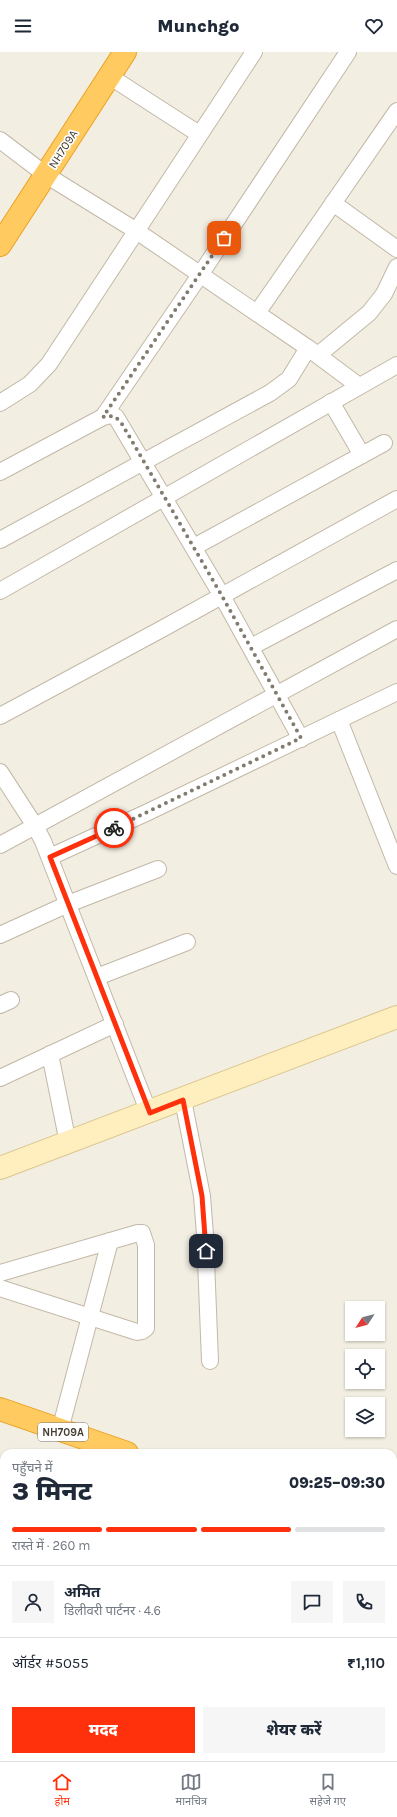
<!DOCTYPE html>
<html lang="hi">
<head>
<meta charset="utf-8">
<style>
	:root { --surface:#fff; --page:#f6f6f7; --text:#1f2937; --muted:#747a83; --line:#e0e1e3; --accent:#ff300c }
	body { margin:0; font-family:Karla,"Noto Sans Devanagari",sans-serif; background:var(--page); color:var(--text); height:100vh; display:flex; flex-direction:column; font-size:15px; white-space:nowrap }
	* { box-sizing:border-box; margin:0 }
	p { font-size:13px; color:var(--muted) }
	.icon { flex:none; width:22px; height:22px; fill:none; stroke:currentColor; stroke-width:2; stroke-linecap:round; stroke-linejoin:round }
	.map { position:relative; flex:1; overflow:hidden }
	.panel { position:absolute; left:0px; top:1397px; width:397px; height:312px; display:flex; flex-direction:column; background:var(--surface); border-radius:12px 12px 0 0; box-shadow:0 1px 3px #0004 }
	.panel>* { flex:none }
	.needle { width:26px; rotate:234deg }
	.buttons { position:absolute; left:345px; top:1249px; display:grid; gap:8px }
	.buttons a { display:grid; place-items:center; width:40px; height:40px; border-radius:0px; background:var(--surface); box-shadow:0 1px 3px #0004; font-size:20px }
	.pin { position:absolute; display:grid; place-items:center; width:34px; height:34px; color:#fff; margin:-17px; border-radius:8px; box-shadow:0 2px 6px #0006 }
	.courier { position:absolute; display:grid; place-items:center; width:40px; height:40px; margin:-20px; border:3px solid #ff300c; border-radius:50%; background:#fff; color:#222; box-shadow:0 1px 5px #0007 }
	.head em { font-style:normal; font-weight:800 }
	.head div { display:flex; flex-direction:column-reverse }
	.head { display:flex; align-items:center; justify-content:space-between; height:68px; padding:0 12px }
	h1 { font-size:26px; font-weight:800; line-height:30px }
	.bar { display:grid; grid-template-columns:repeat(4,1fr); gap:6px 4px; align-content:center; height:48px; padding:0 12px }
	.bar i { height:5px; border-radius:3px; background:var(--line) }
	.bar .on { background:var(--accent) }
	.bar p { grid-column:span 4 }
	.line { display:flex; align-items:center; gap:10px; padding:0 12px; border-top:1px solid var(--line) }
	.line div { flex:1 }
	.round { display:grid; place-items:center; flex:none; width:42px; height:42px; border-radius:0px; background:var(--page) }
	.action { display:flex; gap:8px; margin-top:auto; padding:8px 12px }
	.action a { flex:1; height:46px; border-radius:0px; background:var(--accent); color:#fff; font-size:16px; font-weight:800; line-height:46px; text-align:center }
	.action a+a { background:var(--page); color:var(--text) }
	header { display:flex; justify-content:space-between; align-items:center; height:52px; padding:0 12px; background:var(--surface); font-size:18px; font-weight:800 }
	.dock { display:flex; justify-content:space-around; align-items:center; height:56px; border-top:1px solid var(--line); background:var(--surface); font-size:11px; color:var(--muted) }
	.dock a { display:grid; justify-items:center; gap:2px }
	.dock .on { color:var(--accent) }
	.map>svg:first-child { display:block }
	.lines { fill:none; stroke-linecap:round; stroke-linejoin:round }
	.lane-casing { stroke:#c2b8a7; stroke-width:10 }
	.street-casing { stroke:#c2b8a7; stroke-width:18 }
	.secondary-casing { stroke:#dac68e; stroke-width:24 }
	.highway-casing { stroke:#eba123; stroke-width:24 }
	.lane { stroke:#fff; stroke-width:8 }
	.street { stroke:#fff; stroke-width:16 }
	.secondary { stroke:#ffefbf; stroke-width:22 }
	.highway { stroke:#ffca60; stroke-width:22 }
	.done { stroke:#827b70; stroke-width:4; stroke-dasharray:0 7.2 }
	.route { stroke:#ff300c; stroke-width:5 }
	.labels { text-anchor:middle; stroke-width:3.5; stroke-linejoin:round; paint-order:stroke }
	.shield { fill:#fff; stroke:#7d7770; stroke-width:1 }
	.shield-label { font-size:11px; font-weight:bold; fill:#453d32 }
	.street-label { font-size:12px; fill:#453d32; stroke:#fff }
</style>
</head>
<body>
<header><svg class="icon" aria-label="menu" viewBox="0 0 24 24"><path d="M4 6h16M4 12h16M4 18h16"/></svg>Munchgo<svg class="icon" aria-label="heart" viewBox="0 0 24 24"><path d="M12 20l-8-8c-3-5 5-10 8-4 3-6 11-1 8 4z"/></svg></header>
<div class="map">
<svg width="397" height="1709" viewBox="0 0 397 1709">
	<rect width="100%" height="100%" fill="#f3eee2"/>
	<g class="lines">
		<defs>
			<g id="lane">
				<path d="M393 1639 397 1640"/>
				<path d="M50 1705 52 1709"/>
				<path d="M230 1705 232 1709"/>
				<path d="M339 1705V1709"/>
				<path d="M190 1709 195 1705"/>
			</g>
			<g id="street">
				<path d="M109 24 199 82"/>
				<path d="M0 88 46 123 135 178 308 296 359 334"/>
				<path d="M333 151 397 197"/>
				<path d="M257 261 397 59"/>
				<path d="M318 303 369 261 384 242 397 215"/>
				<path d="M331 350 362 403"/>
				<path d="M0 351 30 332 49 312 254 0"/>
				<path d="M103 365 200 223 348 0"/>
				<path d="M0 420 103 365 111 363 116 365 222 544 301 687"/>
				<path d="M0 488 270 341 289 327 308 296"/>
				<path d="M194 495 384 391"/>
				<path d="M0 539 397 313"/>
				<path d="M251 595 397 518"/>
				<path d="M0 664 160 578 397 447"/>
				<path d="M339 668 397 814"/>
				<path d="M0 720 35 774 43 789 149 1061"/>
				<path d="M0 793 397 577"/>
				<path d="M50 805 146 761 397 640"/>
				<path d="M0 883 68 852 158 817"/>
				<path d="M97 925 187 890"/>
				<path d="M0 953 11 948"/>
				<path d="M50 1002 68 1091"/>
				<path d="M0 1026 115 972"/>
				<path d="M183 1048 202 1144 205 1183 210 1309"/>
				<path d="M0 1221 138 1181H142L146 1193V1276L142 1279 137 1280 0 1236"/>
				<path d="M60 1378 110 1189"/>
			</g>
			<path id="secondary" d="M0 1116 397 965"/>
			<g id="highway">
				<path d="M0 193 125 0"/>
				<path d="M0 1357 127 1401"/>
				<path d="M393 1481H397"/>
			</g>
		</defs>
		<use href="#lane" class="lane-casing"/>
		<use href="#street" class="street-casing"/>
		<use href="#secondary" class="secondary-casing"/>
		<use href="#highway" class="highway-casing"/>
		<use href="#lane" class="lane"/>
		<use href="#street" class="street"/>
		<use href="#secondary" class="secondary"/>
		<use href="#highway" class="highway"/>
	</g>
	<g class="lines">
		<path class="done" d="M114 776 301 686 222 544 122 372C116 364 113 363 103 365L224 186"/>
		<path class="route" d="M114 776 50 805 150 1061 183 1048 202 1144 206 1199"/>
	</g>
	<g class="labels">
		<rect class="shield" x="38" y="1371" width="50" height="18" rx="3"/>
		<g class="shield-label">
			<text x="63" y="1384">NH709A</text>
		</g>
		<g class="street-label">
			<text transform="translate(63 97) rotate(-57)" y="4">NH709A</text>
		</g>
	</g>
</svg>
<div class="buttons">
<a><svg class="needle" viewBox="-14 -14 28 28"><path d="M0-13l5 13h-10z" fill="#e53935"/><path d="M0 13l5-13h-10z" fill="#747a83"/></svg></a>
<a><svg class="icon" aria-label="locate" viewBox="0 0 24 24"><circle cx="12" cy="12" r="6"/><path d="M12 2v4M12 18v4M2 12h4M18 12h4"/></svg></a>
<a><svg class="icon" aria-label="layers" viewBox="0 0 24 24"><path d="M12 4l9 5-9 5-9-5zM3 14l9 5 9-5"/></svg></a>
</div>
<div class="pin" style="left:224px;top:186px;background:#ea580c"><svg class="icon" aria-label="bag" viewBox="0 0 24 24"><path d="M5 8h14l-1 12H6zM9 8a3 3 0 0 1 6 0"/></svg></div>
<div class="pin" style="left:206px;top:1199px;background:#1f2937"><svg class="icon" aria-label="home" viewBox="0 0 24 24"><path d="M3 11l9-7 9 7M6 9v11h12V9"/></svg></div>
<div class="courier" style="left:114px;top:776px"><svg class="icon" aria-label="bike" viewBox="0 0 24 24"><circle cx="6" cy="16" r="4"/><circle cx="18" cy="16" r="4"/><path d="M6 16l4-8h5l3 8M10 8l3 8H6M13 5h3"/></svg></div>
<section class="panel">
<div class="head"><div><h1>3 मिनट</h1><p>पहुँचने में</p></div><em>09:25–09:30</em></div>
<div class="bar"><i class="on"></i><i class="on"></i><i class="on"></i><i></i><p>रास्ते में · 260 m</p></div>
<div class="line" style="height:72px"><a class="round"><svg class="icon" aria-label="person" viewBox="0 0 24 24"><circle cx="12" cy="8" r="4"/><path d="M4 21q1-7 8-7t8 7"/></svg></a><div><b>अमित</b><p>डिलीवरी पार्टनर · 4.6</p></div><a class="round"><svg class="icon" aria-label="chat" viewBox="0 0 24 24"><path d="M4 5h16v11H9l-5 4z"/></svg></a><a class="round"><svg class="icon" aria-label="phone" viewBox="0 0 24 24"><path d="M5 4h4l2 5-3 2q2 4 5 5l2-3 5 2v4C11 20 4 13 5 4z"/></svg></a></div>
<div class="line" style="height:52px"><div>ऑर्डर #5055</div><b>₹1,110</b></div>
<div class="action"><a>मदद</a><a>शेयर करें</a></div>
</section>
</div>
<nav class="dock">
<a class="on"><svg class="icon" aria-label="home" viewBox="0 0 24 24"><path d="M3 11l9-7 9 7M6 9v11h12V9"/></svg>होम</a>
<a><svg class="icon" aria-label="map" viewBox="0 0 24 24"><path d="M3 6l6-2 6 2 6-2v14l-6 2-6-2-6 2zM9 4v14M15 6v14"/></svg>मानचित्र</a>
<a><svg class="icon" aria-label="saved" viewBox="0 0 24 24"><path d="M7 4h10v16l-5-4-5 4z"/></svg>सहेजे गए</a>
</nav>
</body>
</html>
